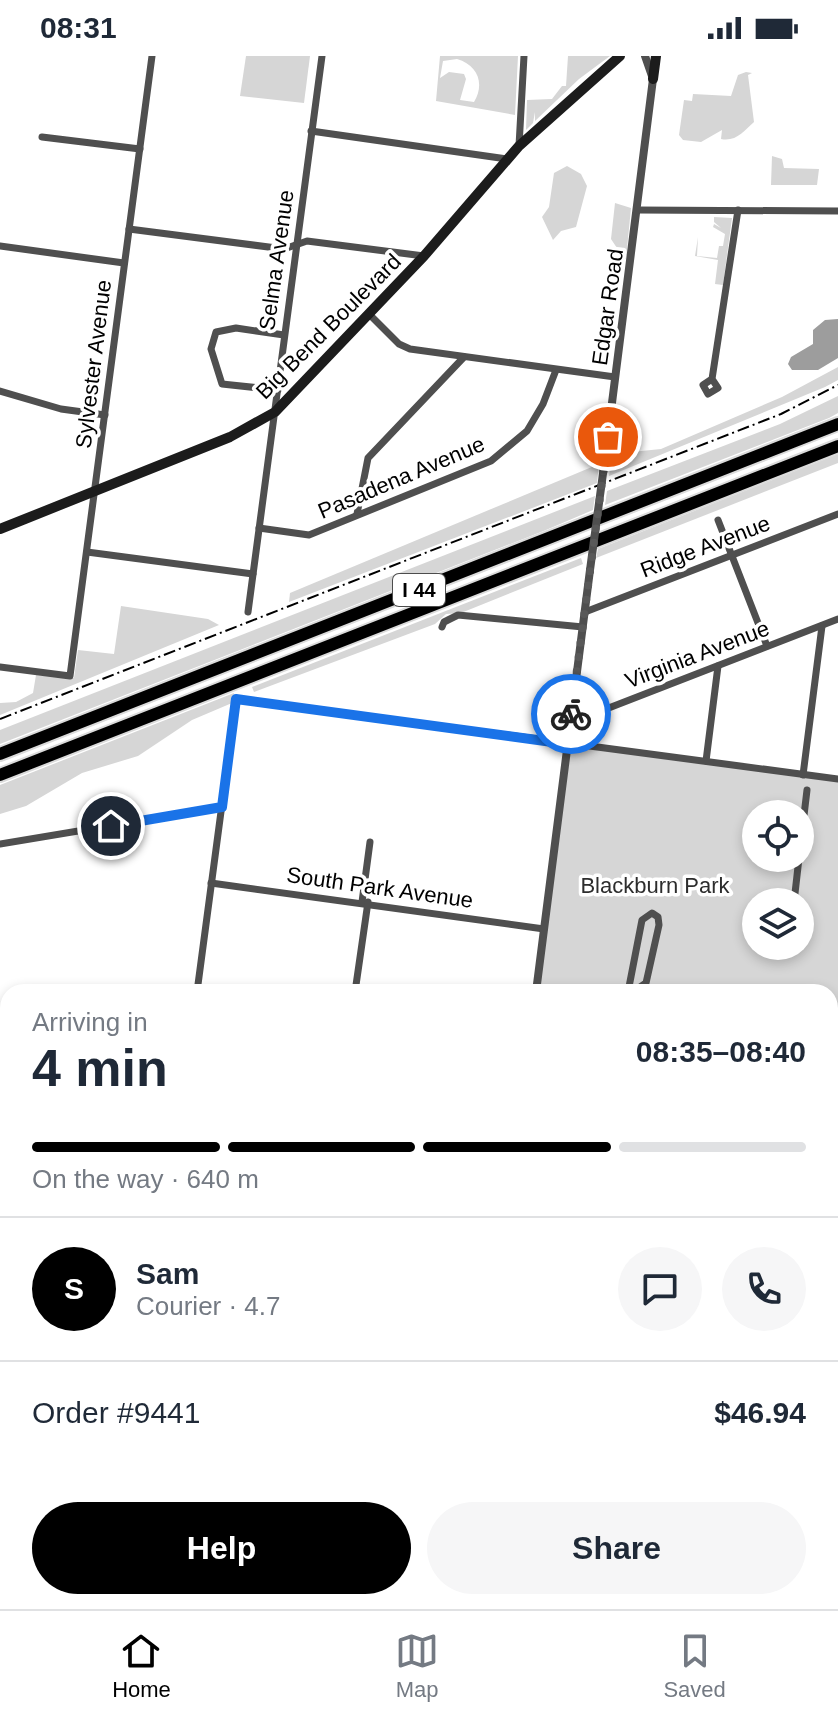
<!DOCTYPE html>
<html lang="en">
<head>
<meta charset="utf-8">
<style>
	:root { --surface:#fff; --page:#f6f6f7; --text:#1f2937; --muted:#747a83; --line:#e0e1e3; --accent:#000 }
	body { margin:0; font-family:Arial,sans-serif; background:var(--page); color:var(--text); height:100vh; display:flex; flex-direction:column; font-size:30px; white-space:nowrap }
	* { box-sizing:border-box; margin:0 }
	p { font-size:26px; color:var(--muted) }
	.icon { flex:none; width:44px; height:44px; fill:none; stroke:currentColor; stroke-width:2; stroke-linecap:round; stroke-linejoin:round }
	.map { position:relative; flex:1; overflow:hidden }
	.details { position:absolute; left:0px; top:928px; width:838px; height:626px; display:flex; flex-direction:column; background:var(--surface); border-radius:24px 24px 0 0; box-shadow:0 4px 12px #0003 }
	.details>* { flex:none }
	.controls { position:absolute; left:742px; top:744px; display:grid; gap:16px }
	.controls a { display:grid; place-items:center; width:72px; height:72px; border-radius:50%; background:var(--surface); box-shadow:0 4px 12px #0003; font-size:40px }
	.pin { position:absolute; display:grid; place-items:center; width:68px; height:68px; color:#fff; margin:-34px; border:4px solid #fff; border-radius:50%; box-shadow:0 2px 8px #0007 }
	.courier { position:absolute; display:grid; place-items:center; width:80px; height:80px; margin:-40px; border:6px solid #1a73e8; border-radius:50%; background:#fff; color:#222; box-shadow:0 2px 10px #0007 }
	.headline em { font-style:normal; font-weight:600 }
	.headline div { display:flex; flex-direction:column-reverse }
	.headline { display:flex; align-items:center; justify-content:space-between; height:136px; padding:0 32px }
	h1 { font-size:52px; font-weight:600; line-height:60px }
	.bar { display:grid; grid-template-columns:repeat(4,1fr); gap:12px 8px; align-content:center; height:96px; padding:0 32px }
	.bar i { height:10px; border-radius:6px; background:var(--line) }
	.bar .active { background:var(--accent) }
	.bar p { grid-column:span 4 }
	.line { display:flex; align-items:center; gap:20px; padding:0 32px; border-top:2px solid var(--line) }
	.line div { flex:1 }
	.round { display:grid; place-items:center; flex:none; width:84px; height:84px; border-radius:42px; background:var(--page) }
	.cta { display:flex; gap:16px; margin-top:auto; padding:16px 32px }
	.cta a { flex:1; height:92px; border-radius:48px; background:var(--accent); color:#fff; font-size:32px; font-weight:600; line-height:92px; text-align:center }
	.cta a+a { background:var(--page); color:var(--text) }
	.status { display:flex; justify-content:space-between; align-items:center; height:56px; padding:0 40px; background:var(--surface); direction:ltr }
	.status svg { height:22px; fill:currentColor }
	.tabs { display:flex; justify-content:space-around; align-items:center; height:112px; border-top:2px solid var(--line); background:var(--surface); font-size:22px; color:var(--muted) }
	.tabs a { display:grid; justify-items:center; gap:4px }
	.tabs .active { color:var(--accent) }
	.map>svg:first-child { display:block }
	.green { fill:#d6d6d6; fill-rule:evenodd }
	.water { fill:#9d9d9d }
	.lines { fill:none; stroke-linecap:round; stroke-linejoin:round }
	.stream { stroke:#9d9d9d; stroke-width:2 }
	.motorway-casing { stroke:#dbdbdb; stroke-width:16 }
	.minor { stroke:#4f4f4f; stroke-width:7 }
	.tertiary { stroke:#4f4f4f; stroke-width:8 }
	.secondary { stroke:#1c1c1c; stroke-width:10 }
	.motorway { stroke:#000; stroke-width:12 }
	.rail { stroke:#000; stroke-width:2; stroke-dasharray:12 4 2 4; stroke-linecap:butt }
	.tertiary-bridge { stroke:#4f4f4f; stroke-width:8 }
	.done { stroke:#595959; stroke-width:8; stroke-dasharray:0 14.4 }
	.route { stroke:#1a73e8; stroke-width:10 }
	.labels { text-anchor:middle; stroke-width:7; stroke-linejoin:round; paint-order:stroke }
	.shield { fill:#fff; stroke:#4c4c4c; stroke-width:2 }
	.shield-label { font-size:20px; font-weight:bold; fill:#000 }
	.street-label { font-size:22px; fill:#000; stroke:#fff }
	.park-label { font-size:22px; fill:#2d2d2d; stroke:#fff }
</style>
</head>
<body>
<div class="status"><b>08:31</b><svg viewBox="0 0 49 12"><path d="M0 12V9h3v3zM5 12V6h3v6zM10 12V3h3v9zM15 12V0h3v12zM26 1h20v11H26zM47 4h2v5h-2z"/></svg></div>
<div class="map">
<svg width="838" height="1553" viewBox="0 0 838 1553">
	<rect width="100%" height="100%" fill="#fff"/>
	<g class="green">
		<path d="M246 0H310L304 47 240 40Z"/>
		<path d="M440 0H518L515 59 436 45ZM457 3C478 9 485 28 474 46L460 44 466 23 464 18 449 16 440 22 443 5Z"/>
		<path d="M568 0H610L579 23 535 65V56L533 67 526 74 527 44 552 43 562 30H566Z"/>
		<path d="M746 16 752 17 748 19 754 66C744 75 736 86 721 83L722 74 701 86 683 84 679 79 684 44 692 45 693 38 731 40 738 19Z"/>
		<path d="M772 100 782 103 784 112 819 113 817 129H771Z"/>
		<path d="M567 110 581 118 587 130 576 171 561 175 553 184 542 161 549 151 554 117Z"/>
		<path d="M615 147 631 152 626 203 617 202V192L611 183Z"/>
		<path d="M714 161 732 162 723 229 715 228 718 204 695 200 698 181 697 200 717 202 719 190H723L725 178 713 171 714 168 721 172 714 166Z"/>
		<path d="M838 311V324L825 331 609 420 612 398 661 393 782 341Z"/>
		<path d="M838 340V357L829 362 605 449 607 435 780 368Z"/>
		<path d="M838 398V407L596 502 598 493Z"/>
		<path d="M599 408 597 427 289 546 290 537Z"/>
		<path d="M595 440 593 454 546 474 0 688V674Z"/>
		<path d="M581 502 583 508 461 557 446 558 435 568 254 636 252 631Z"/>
		<path d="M121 550 208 563 219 569 0 659V647L16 646 33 637 36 619 74 622 78 594 114 598Z"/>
		<path d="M234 637 232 647 192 664 138 700 82 717 26 750 0 758V729Z"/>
		<path d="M568 690 838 725V1058L830 1057V936H538ZM756 758H800V802H756ZM756 846H800V890H756Z"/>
	</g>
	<path class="water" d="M838 263V302L818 314H792L788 308 791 301 813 288V274L825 264Z"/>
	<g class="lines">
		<g class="stream">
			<path d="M0 1201 8 1205"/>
			<path d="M830 1266 838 1268"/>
			<path d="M132 1546 133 1553"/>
		</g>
		<defs>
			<g id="motorway">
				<path d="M0 698 838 368"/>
				<path d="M0 719 838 390"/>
			</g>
		</defs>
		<use href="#motorway" class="motorway-casing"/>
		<g class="minor">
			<path d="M311 75 507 103"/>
			<path d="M42 81 140 93"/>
			<path d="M519 90 524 0"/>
			<path d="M638 154 838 155"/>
			<path d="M129 173 284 193 307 185 424 200"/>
			<path d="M0 190 124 207"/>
			<path d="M370 259 399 288 410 293 615 321"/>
			<path d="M712 323 703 329 708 338 718 332 712 323 738 154"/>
			<path d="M278 334 222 328 211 293 216 276 236 272 284 279"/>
			<path d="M0 335 61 353 105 359"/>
			<path d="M357 458 368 402 464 301"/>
			<path d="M718 464 767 590"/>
			<path d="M259 472 309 479 491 405 527 375 543 348 556 314"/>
			<path d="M87 496 253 518"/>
			<path d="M248 556 322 0"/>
			<path d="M585 556 838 458"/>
			<path d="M442 571 444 566 458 559 583 571"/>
			<path d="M0 611 70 620 152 0"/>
			<path d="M570 667 838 563"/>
			<path d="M706 705 718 610"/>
			<path d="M803 719 822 570"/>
			<path d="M0 788 222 751"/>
			<path d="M800 793 807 734"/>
			<path d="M211 827 544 873"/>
			<path d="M362 846 370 786"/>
			<path d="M794 846 799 802"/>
			<path d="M197 936 236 643 838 723"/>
			<path d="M355 936 368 846"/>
			<path d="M628 936 642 864 652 857 658 861 659 869 646 927 633 936"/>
			<path d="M0 956 8 957"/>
			<path d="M0 1078 3 1073"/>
			<path d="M830 1100 838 1101"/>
			<path d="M0 1152 8 1157"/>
			<path d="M830 1221 838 1223"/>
			<path d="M0 1255 8 1259"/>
			<path d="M830 1332 838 1336"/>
			<path d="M830 1383 838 1387"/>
			<path d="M830 1488 838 1489"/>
			<path d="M51 1553 52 1546"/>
		</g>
		<g class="tertiary">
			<path d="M604 410 653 23 645 0"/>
			<path d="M536 936 590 514"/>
			<path d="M0 1456 8 1457"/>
			<path d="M456 1553V1546"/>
		</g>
		<g class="secondary">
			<path d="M653 23 656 0"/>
			<path d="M0 473 230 381 275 356 424 200 519 90 620 0"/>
		</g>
		<use href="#motorway" class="motorway"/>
		<path class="rail" d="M0 663 781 358 838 329"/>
		<path class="tertiary-bridge" d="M590 514 604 410"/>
	</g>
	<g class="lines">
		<path class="done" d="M571 658 608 381"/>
		<path class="route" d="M111 770 222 751 236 643 567 688 571 658"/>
	</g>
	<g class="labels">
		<rect class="shield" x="393" y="518" width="52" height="32" rx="6"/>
		<g class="shield-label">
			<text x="419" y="541">I 44</text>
		</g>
		<g class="street-label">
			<text transform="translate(276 204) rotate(-82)" y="8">Selma Avenue</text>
			<text transform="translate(607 251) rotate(-82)" y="8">Edgar Road</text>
			<text transform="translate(328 270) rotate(-45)" y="8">Big Bend Boulevard</text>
			<text transform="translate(93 308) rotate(-83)" y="8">Sylvester Avenue</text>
			<text transform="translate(401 421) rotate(-23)" y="8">Pasadena Avenue</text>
			<text transform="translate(705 490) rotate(-21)" y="8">Ridge Avenue</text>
			<text transform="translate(697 598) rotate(-21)" y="8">Virginia Avenue</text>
			<text transform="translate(380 831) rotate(8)" y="8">South Park Avenue</text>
		</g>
		<g class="park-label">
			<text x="655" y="837">Blackburn Park</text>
		</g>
	</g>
</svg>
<div class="controls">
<a><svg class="icon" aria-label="locate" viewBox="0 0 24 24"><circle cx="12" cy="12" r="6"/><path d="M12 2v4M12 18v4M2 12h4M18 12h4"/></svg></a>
<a><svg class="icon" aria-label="layers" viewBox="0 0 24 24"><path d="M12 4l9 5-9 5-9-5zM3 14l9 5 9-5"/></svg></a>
</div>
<div class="pin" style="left:608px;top:381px;background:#ea580c"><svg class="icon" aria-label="bag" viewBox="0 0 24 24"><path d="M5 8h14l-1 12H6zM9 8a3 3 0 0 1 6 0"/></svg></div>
<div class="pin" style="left:111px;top:770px;background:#1f2937"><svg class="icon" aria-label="home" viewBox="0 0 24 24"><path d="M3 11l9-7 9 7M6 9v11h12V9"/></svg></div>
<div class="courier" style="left:571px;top:658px"><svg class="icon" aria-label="bike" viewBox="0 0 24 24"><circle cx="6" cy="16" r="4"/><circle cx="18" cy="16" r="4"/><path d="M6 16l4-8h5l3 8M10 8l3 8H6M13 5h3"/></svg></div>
<section class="details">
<div class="headline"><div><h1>4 min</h1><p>Arriving in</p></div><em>08:35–08:40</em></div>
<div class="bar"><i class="active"></i><i class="active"></i><i class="active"></i><i></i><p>On the way · 640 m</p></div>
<div class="line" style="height:144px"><b class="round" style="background:var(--accent);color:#fff">S</b><div><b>Sam</b><p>Courier · 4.7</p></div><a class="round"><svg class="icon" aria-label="chat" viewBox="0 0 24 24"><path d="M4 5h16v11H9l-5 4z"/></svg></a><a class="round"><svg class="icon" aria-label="phone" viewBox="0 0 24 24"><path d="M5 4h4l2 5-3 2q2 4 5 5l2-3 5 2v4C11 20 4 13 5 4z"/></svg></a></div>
<div class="line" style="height:104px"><div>Order #9441</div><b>$46.94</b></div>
<div class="cta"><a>Help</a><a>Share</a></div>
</section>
</div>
<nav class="tabs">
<a class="active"><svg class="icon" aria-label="home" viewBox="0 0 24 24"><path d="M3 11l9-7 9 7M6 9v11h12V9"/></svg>Home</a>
<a><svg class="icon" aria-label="map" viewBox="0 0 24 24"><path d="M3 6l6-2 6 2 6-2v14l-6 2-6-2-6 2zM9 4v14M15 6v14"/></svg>Map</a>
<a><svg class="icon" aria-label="saved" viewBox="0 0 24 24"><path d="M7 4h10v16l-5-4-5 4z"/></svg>Saved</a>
</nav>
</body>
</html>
